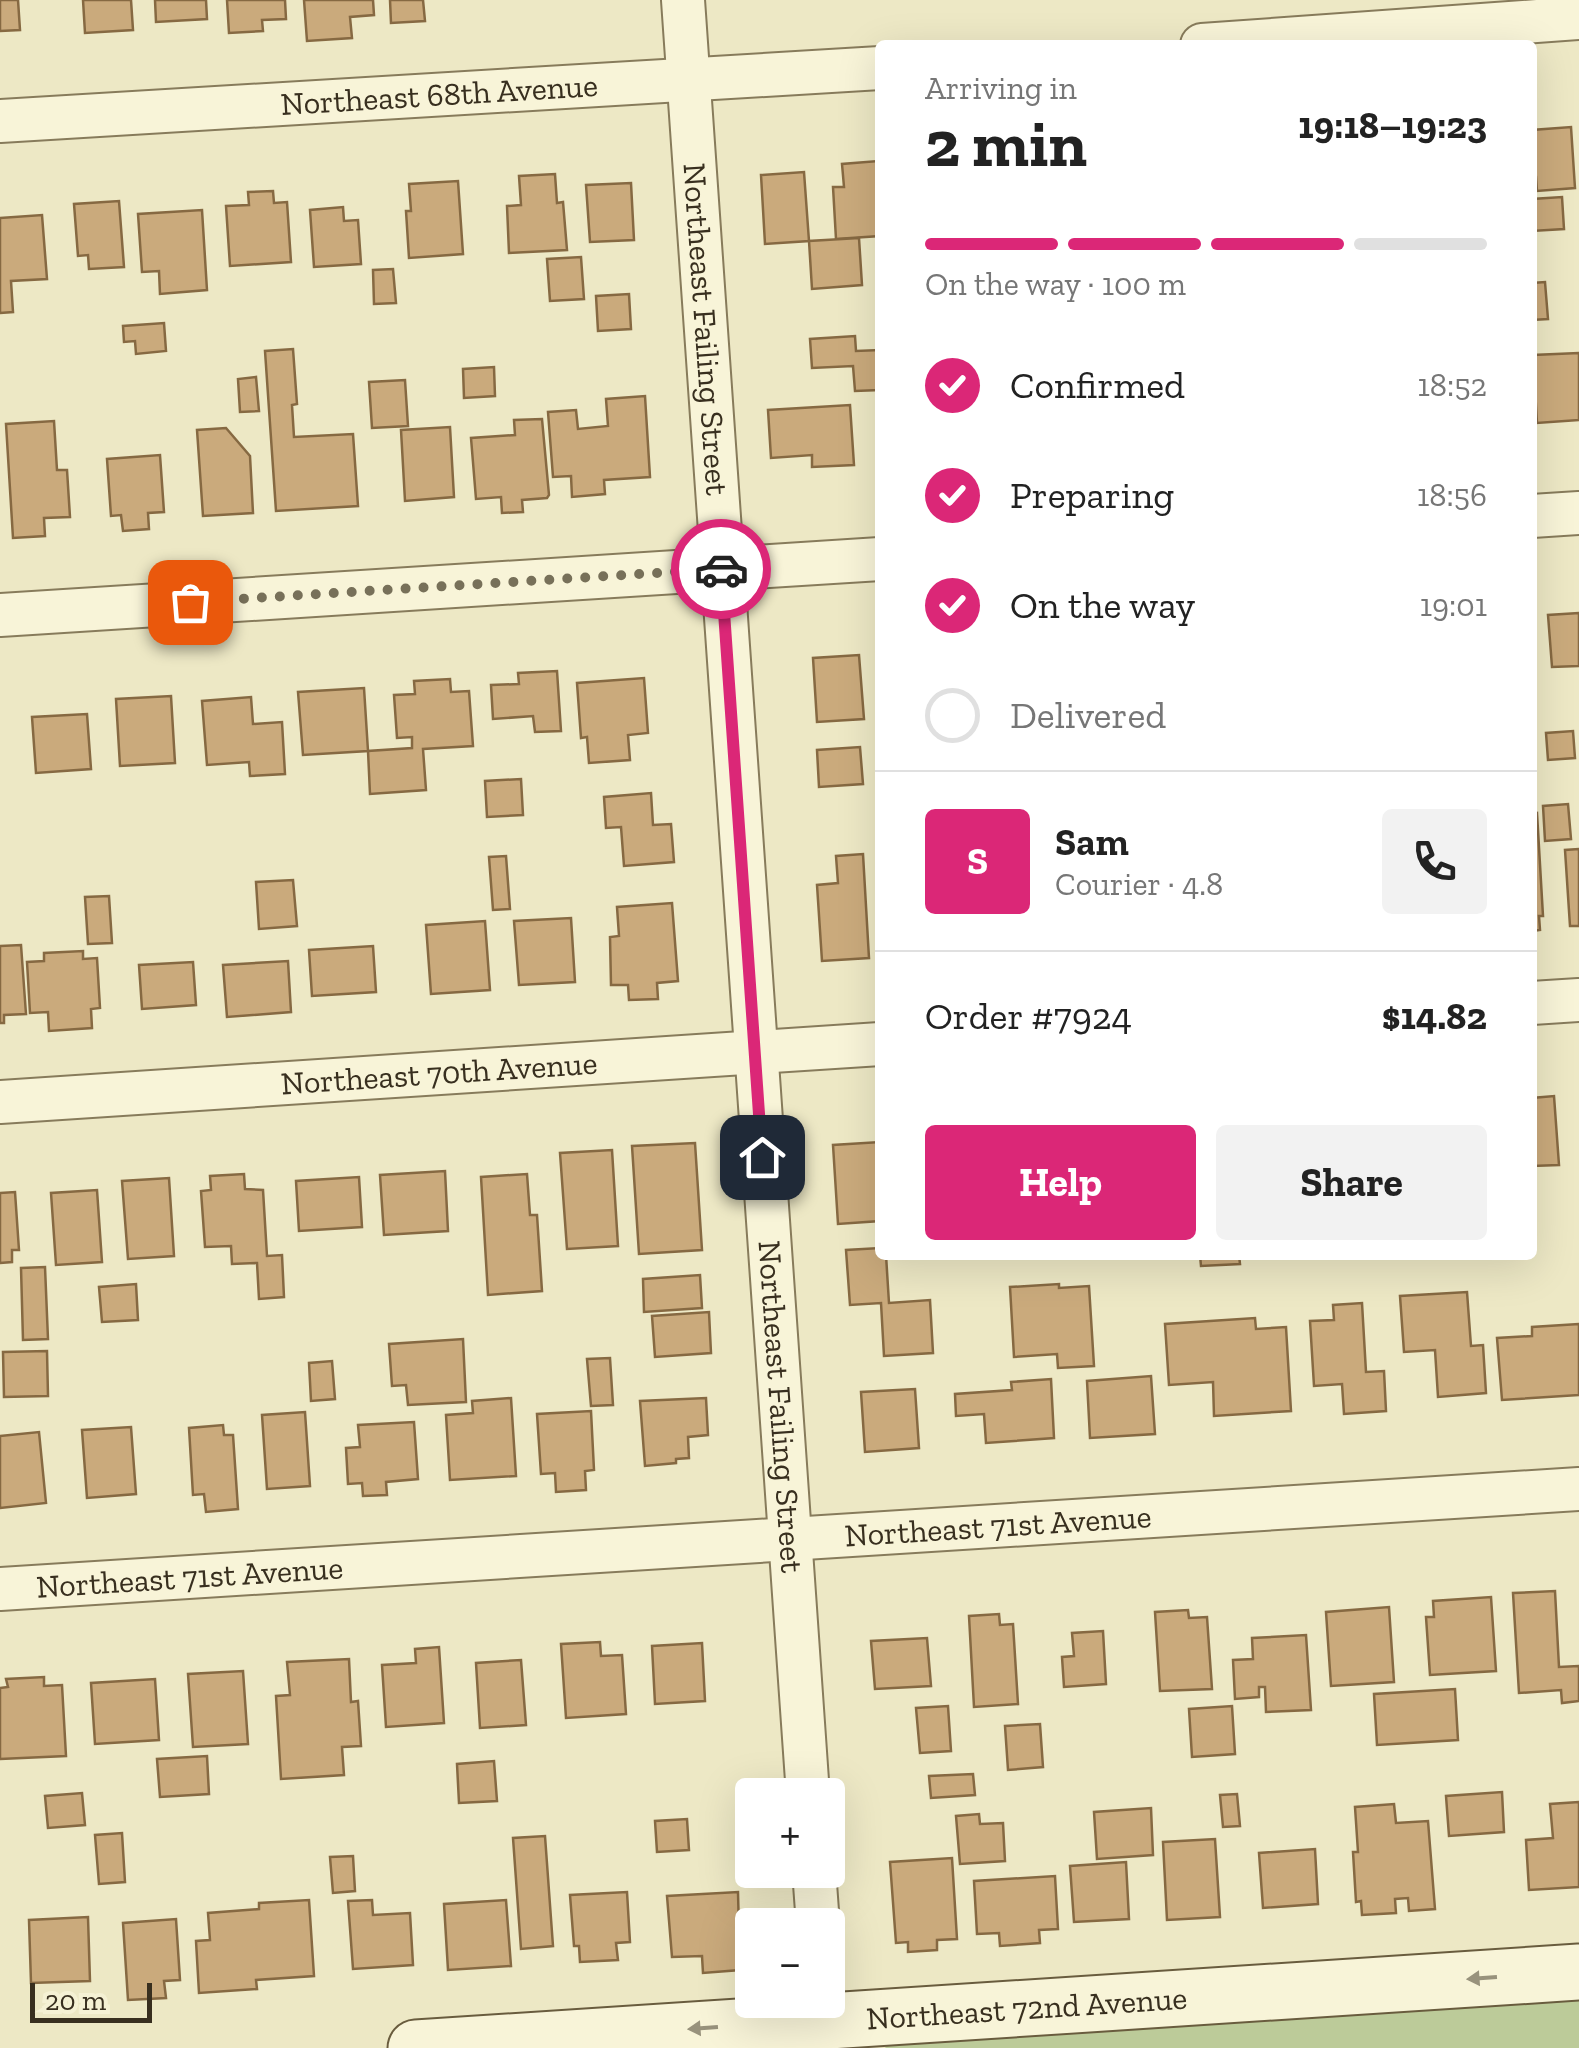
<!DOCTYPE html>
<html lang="en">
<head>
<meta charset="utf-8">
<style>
	:root { --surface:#fff; --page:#f2f2f2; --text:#222; --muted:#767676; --line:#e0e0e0; --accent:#db2777 }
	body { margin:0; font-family:"Zilla Slab",serif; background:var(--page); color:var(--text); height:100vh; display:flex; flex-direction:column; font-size:38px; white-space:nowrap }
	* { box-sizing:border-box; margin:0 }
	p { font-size:32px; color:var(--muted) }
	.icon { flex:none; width:55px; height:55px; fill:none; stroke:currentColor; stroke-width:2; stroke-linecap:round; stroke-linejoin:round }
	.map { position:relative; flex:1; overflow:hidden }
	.side { position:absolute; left:875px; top:40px; width:662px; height:1220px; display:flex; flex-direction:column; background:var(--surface); border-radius:10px; box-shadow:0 10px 40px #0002 }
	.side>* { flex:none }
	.tools { position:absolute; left:735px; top:1778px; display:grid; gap:20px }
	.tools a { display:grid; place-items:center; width:110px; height:110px; border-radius:10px; background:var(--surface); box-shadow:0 10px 40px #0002; font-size:50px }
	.scale { position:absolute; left:30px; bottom:25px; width:122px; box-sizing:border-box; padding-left:10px; border:5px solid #382f1f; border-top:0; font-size:28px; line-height:35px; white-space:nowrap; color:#382f1f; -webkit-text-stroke:8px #f5f1d4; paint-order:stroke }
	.pin { position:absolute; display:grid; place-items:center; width:85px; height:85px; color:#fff; margin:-42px; border-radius:20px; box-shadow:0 5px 15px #0006 }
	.courier { position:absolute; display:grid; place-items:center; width:100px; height:100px; margin:-50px; border:8px solid #db2777; border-radius:50%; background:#fff; color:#222; box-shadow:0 2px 12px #0007 }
	.headline em { font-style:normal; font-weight:700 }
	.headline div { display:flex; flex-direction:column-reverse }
	.headline { display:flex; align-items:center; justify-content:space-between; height:170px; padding:0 50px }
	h1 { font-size:65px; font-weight:700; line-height:75px }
	.bar { display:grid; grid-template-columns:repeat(4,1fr); gap:15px 10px; align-content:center; height:120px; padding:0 50px }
	.bar i { height:12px; border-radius:8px; background:var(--line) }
	.bar .on { background:var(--accent) }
	.bar p { grid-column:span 4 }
	.line { display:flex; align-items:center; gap:25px; padding:0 50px; border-top:2px solid var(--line) }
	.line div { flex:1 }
	.round { display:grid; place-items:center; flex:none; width:105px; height:105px; border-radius:10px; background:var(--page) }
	ol { padding:0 50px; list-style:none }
	li { display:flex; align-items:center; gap:30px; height:110px }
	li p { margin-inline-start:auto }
	li .icon { padding:10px; border-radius:50%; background:var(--accent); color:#fff; stroke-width:4 }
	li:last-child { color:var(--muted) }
	li i { width:55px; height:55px; border:5px solid var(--line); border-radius:50% }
	.cta { display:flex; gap:20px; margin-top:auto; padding:20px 50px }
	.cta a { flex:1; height:115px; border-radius:10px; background:var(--accent); color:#fff; font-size:40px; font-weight:700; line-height:115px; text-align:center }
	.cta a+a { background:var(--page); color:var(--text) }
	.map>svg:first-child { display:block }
	.green { fill:#bccb99 }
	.building { fill:#caaa7c; stroke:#866942; stroke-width:2.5 }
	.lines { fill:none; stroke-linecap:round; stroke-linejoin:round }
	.street-casing { stroke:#877b5b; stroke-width:46 }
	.secondary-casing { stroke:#695c3e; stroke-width:59 }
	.street { stroke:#f8f4d8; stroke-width:42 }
	.secondary { stroke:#f8f4d8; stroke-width:55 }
	.oneway { fill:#98927c }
	.done { stroke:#777059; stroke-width:10; stroke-dasharray:0 18 }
	.route { stroke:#db2777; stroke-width:12 }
	.labels { text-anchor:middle; stroke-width:8; stroke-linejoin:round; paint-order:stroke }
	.street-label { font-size:32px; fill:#382f1f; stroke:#f5f1d4 }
</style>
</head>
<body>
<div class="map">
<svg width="1579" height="2048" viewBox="0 0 1579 2048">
	<rect width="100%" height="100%" fill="#ede8c5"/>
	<path class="green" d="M1579 1991V2048H885L892 2040Z"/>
	<g class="building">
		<path d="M0 0H18L20 30 0 31Z"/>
		<path d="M83 0H131L133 30 85 33Z"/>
		<path d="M155 0H206L207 19 156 22Z"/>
		<path d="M227 0H285L286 19 262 20 263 31 229 33Z"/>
		<path d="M304 0H373L374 15 350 17 352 38 307 41Z"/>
		<path d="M390 0H423L425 21 391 23Z"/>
		<path d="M1571 127 1575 188 1537 191 1536 177H1532V130Z"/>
		<path d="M878 161 880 236 836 239 833 187H844L842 164Z"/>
		<path d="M804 172 809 241 765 244 761 175Z"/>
		<path d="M555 174 557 203 563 202 567 250 509 253 507 206 521 205 519 176Z"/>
		<path d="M458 181 463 254 409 258 406 211H411L409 184Z"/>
		<path d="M631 183 634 240 590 242 586 185Z"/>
		<path d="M273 191 274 203 287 202 291 262 230 266 226 206 249 205 248 192Z"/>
		<path d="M1562 197 1564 229 1532 231V199Z"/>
		<path d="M119 201 124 267 89 269 88 255 78 256 74 204Z"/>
		<path d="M343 207 344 221 358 220 361 264 314 267 310 210Z"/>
		<path d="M202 210 207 290 160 294 159 271 142 272 138 214Z"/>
		<path d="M42 215 47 279 11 281 13 312 0 313V218Z"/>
		<path d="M859 238 862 285 812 289 809 241Z"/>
		<path d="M581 257 584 299 550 301 547 259Z"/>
		<path d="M393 269 396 303 374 304 373 270Z"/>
		<path d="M1545 282 1548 319 1532 320V283Z"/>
		<path d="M629 294 631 329 598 331 596 296Z"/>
		<path d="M164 323 166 351 136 354 135 341 124 342 123 326Z"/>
		<path d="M855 336 856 351 880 350V390L855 391 853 366 812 368 810 339Z"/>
		<path d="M293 349 297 404 292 405 294 437 353 434 358 506 276 511 265 351Z"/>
		<path d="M1579 353V420L1537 423 1533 355Z"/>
		<path d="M494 367 495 396 464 398 463 369Z"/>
		<path d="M256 377 259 411 240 412 238 379Z"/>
		<path d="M405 380 408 426 372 428 369 382Z"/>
		<path d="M645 396 650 477 604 480 605 494 572 497 571 476 553 477 548 412 576 410 578 429 608 426 606 399Z"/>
		<path d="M850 405 854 465 812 467V455L771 458 768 410Z"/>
		<path d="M542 419 549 495 547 498 522 500 523 512 502 513 501 497 476 499 471 438 515 435 514 420Z"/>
		<path d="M54 421 57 470H67L70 517 44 518 45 536 13 538 6 424Z"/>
		<path d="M450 427 454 497 405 501 401 430Z"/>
		<path d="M226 428 250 456 253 513 203 516 197 430Z"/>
		<path d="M160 455 164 512 148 513 149 529 123 531 121 515 111 516 107 459Z"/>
		<path d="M1579 613V666L1552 667 1548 615Z"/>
		<path d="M859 655 864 719 817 722 813 658Z"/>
		<path d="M557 671 561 731 535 732 533 716 493 719 491 685 519 684 518 673Z"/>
		<path d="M644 678 648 733 628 735 630 760 589 763 587 737 581 738 577 683Z"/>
		<path d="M450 679 451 692 469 691 473 746 423 749 426 790 370 794 368 751 412 748V737L397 738 394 695 415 694 414 681Z"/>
		<path d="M364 688 368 751 303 755 298 692Z"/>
		<path d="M171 696 175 763 120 766 116 699Z"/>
		<path d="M251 697 253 724 282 722 285 774 250 776 249 762 207 765 202 701Z"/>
		<path d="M87 714 91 769 36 773 32 717Z"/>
		<path d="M1573 731 1575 758 1548 760 1546 733Z"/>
		<path d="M860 747 863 784 819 787 817 750Z"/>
		<path d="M521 779 523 815 487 817 485 781Z"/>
		<path d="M651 793 653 825 671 824 674 862 624 866 621 827 606 828 604 797Z"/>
		<path d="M1568 804 1571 839 1545 841 1543 806Z"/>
		<path d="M1537 813 1543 916H1539L1540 930 1532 931V814Z"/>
		<path d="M1579 849V926H1570L1565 850Z"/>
		<path d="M863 854 869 958 822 961 817 885 838 883 836 856Z"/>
		<path d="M506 856 510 909 493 910 489 857Z"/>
		<path d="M293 880 297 926 259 929 256 882Z"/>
		<path d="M109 896 112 943 88 944 85 897Z"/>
		<path d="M672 903 678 981 657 983 658 999 629 1000 628 985H611L610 937 619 936 617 907Z"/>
		<path d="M571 918 575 982 519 985 514 921Z"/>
		<path d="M485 921 490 990 431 994 426 925Z"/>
		<path d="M21 945 26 1014 4 1015V1023H0V946Z"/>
		<path d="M373 946 376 992 312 996 309 950Z"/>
		<path d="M83 951V959L97 958 100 1008 91 1009 92 1028 49 1031 48 1012 30 1013 27 962 44 961V953Z"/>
		<path d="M288 961 291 1012 227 1017 223 965Z"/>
		<path d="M193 962 196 1005 142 1009 139 965Z"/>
		<path d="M1554 1096 1559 1165 1532 1166V1098Z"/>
		<path d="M880 1142V1221L838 1224 833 1145Z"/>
		<path d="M695 1143 702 1250 639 1254 632 1146Z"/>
		<path d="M612 1150 618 1246 567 1249 560 1153Z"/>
		<path d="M445 1171 448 1231 384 1235 380 1175Z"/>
		<path d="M244 1174 245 1189 263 1190 267 1256 282 1255 284 1297 259 1299 257 1263 232 1264 231 1246 205 1247 201 1191 211 1190 210 1176Z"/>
		<path d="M527 1174 530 1215H537L542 1291 488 1295 481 1177Z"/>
		<path d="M359 1177 362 1227 299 1231 296 1181Z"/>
		<path d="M169 1178 174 1256 128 1259 122 1181Z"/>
		<path d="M97 1190 102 1262 56 1265 51 1193Z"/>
		<path d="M15 1192 19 1250H12V1262L0 1263V1193Z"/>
		<path d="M880 1248V1255H886L889 1303 930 1300 933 1353 884 1356 881 1303 850 1305 846 1250Z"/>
		<path d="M1200 1255H1239L1240 1264 1201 1266Z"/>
		<path d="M45 1267 48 1339 23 1340 21 1268Z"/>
		<path d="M700 1275 702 1308 644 1312 643 1279Z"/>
		<path d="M136 1284 138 1320 102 1322 99 1287Z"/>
		<path d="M1059 1284V1288L1089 1286 1094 1366 1058 1368 1057 1354 1014 1357 1010 1287Z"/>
		<path d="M1467 1292 1471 1346 1483 1345 1486 1393 1438 1397 1435 1350 1404 1352 1400 1296Z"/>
		<path d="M1362 1303 1366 1372 1384 1371 1386 1411 1344 1414 1342 1384 1314 1386 1310 1321 1334 1320 1333 1305Z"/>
		<path d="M709 1312 711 1353 655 1357 652 1316Z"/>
		<path d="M1255 1318 1256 1329 1286 1327 1291 1411 1214 1416 1213 1382 1169 1385 1165 1324Z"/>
		<path d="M1579 1324V1395L1502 1400 1497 1338 1532 1336V1327Z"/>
		<path d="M463 1339 466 1402 408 1405 406 1385 392 1386 389 1344Z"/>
		<path d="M47 1351 48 1396 4 1397 3 1352Z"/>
		<path d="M610 1358 613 1405 591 1406 587 1359Z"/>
		<path d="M332 1361 335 1399 311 1401 309 1363Z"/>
		<path d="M1151 1376 1155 1434 1090 1438 1087 1381Z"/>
		<path d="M1051 1379 1054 1438 986 1443 984 1414 956 1416 955 1394 1012 1390 1011 1382Z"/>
		<path d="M915 1389 919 1448 865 1452 861 1392Z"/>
		<path d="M511 1398 516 1476 450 1480 446 1415 473 1413 472 1401Z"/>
		<path d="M706 1398 708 1435 688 1437 689 1458 676 1459V1463L645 1466 640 1401Z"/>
		<path d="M591 1411 594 1470 585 1471 586 1490 556 1492 555 1473 541 1474 537 1414Z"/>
		<path d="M305 1412 310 1486 267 1489 262 1415Z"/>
		<path d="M414 1422 418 1479 386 1482 387 1495 363 1496 362 1483 348 1484 346 1448 360 1447 358 1425Z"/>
		<path d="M223 1425 224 1435H233L238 1509 206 1512 204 1494 193 1495 189 1428Z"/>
		<path d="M131 1427 136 1494 87 1498 82 1430Z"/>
		<path d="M39 1432 46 1503 0 1508V1436Z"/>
		<path d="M1555 1591 1559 1667 1579 1666V1701L1562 1703 1561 1690 1519 1693 1513 1593Z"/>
		<path d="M1491 1597 1496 1671 1430 1675 1426 1617H1434L1433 1601Z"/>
		<path d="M1389 1607 1394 1682 1331 1686 1326 1612Z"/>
		<path d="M1188 1610 1189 1618 1207 1617 1212 1689 1160 1691 1155 1612Z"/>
		<path d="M999 1614 1000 1625 1013 1624 1018 1704 974 1707 969 1616Z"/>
		<path d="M1103 1631 1106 1684 1064 1687 1062 1657 1074 1656 1072 1633Z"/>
		<path d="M1306 1635 1311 1710 1266 1712 1265 1687H1259V1697L1235 1699 1233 1660 1253 1659 1252 1638Z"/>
		<path d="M927 1638 931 1686 875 1689 871 1641Z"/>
		<path d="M600 1642 601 1656 622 1655 626 1714 566 1718 561 1644Z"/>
		<path d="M702 1643 705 1701 655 1704 652 1646Z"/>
		<path d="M439 1647 444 1723 386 1727 382 1665 416 1663 415 1649Z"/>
		<path d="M349 1659 351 1702 358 1701 361 1746 342 1747 344 1775 281 1779 276 1696 290 1695 287 1662Z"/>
		<path d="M521 1660 526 1725 480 1728 476 1663Z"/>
		<path d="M243 1671 248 1744 193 1747 188 1674Z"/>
		<path d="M44 1677V1686L62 1685 66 1756 0 1759V1688L8 1687 6 1679Z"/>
		<path d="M155 1679 159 1740 95 1744 91 1683Z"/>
		<path d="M1455 1689 1458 1740 1377 1745 1374 1694Z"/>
		<path d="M948 1706 951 1751 920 1753 916 1708Z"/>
		<path d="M1232 1706 1235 1754 1192 1757 1189 1709Z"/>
		<path d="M1040 1724 1043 1767 1008 1770 1005 1726Z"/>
		<path d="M207 1756 209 1794 160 1797 157 1759Z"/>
		<path d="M494 1761 497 1801 459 1803 457 1764Z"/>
		<path d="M973 1774 975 1795 931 1798 929 1776Z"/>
		<path d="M1502 1792 1504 1832 1449 1836 1446 1796Z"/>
		<path d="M82 1793 85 1825 48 1828 45 1796Z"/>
		<path d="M1237 1794 1240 1826 1223 1827 1220 1795Z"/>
		<path d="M1579 1802V1887L1529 1890 1526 1840 1553 1838 1550 1804Z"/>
		<path d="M1394 1804 1396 1823 1428 1821 1435 1909 1409 1911 1408 1898 1395 1899 1396 1913 1362 1915 1361 1901 1356 1902 1353 1852H1358L1355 1807Z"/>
		<path d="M1151 1808 1153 1855 1097 1859 1094 1812Z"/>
		<path d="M979 1814 980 1824 1003 1823 1005 1861 960 1864 956 1816Z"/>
		<path d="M687 1819 689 1850 657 1852 655 1821Z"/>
		<path d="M122 1833 125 1882 99 1884 95 1835Z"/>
		<path d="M545 1836 553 1946 521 1949 513 1838Z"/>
		<path d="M1215 1839 1220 1917 1167 1920 1163 1842Z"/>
		<path d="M1315 1849 1318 1904 1263 1908 1259 1853Z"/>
		<path d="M353 1856 355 1891 333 1893 330 1857Z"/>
		<path d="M952 1858 957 1939 937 1940V1950L908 1952V1942L896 1943 890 1862Z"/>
		<path d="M1126 1862 1129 1919 1074 1922 1070 1866Z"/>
		<path d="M1055 1876 1058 1929 1039 1930 1040 1943 1000 1946 999 1933 977 1934 974 1881Z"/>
		<path d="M627 1892 630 1942 616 1943 618 1960 580 1962 579 1946H574L570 1895Z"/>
		<path d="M738 1892 740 1970 703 1973 702 1956 672 1957 667 1896Z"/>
		<path d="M309 1900 314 1976 256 1980 257 1989 199 1993 196 1941 210 1940 208 1913 259 1909V1903Z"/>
		<path d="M372 1900 373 1915 410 1913 413 1965 353 1969 348 1901Z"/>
		<path d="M506 1900 511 1966 448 1970 444 1904Z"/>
		<path d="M88 1917 90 1981 31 1983 29 1920Z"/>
		<path d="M176 1919 180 1980 164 1981 166 1998 128 2000 123 1923Z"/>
	</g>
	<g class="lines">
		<defs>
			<g id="street">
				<path id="s1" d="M683 0 808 1795"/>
				<path d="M1202 45 1579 18"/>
				<path id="s2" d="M0 121 880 68"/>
				<path d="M1532 516 1579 513"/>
				<path d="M0 615 880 559"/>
				<path d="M1532 1003 1579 1000"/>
				<path id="s3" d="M0 1102 880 1044"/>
				<path id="s4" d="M0 1589 1579 1489"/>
				<path d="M814 1870 818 1925"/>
			</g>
			<g id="secondary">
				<path id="s5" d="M416 2048 1579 1972"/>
			</g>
		</defs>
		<use href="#street" class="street-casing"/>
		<use href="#secondary" class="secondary-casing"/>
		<use href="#street" class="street"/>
		<use href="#secondary" class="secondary"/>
	</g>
	<defs><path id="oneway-solid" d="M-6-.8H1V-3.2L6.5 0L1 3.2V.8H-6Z" transform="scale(2.5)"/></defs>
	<g class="oneway">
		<use href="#oneway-solid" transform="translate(1482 1978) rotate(176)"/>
		<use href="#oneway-solid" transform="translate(703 2028) rotate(176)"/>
	</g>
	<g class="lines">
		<path class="done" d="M190 602 721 569"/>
		<path class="route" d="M721 569 762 1157"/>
	</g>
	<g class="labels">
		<g class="street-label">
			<text dy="11" stroke="none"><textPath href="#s2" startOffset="440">Northeast 68th Avenue</textPath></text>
			<text dy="11" stroke="none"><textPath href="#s1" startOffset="330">Northeast Failing Street</textPath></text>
			<text dy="11" stroke="none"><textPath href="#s3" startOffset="440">Northeast 70th Avenue</textPath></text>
			<text dy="11" stroke="none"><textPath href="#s1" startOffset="1410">Northeast Failing Street</textPath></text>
			<text dy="11" stroke="none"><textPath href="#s4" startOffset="1000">Northeast 71st Avenue</textPath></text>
			<text dy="11" stroke="none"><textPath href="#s4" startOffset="190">Northeast 71st Avenue</textPath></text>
			<text dy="11" stroke="none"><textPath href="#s5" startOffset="612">Northeast 72nd Avenue</textPath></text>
		</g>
	</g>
</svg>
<div class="tools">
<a>+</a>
<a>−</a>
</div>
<div class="scale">20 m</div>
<div class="pin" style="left:190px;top:602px;background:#ea580c"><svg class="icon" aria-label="bag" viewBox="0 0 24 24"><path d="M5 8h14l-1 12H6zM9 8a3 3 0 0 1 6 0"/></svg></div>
<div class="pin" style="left:762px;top:1157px;background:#1f2937"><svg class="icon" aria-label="home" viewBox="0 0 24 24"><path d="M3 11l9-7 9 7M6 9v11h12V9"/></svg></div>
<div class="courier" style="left:721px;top:569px"><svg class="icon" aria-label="car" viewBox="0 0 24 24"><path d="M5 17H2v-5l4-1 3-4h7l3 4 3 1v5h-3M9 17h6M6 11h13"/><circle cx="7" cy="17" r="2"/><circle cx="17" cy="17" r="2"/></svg></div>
<section class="side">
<div class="headline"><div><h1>2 min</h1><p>Arriving in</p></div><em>19:18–19:23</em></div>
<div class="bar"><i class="on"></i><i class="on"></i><i class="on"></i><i></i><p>On the way · 100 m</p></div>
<ol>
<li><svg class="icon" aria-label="check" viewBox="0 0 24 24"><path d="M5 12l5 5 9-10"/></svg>Confirmed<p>18:52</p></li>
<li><svg class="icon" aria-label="check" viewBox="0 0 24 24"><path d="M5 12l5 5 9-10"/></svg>Preparing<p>18:56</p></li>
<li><svg class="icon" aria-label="check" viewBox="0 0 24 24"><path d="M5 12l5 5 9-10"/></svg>On the way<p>19:01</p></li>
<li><i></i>Delivered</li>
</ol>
<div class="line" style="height:180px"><b class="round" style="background:var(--accent);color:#fff">S</b><div><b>Sam</b><p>Courier · 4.8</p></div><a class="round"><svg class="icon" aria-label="phone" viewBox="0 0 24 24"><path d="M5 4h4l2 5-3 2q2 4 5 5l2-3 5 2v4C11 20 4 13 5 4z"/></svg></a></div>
<div class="line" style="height:130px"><div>Order #7924</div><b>$14.82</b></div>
<div class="cta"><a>Help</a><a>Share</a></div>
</section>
</div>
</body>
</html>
